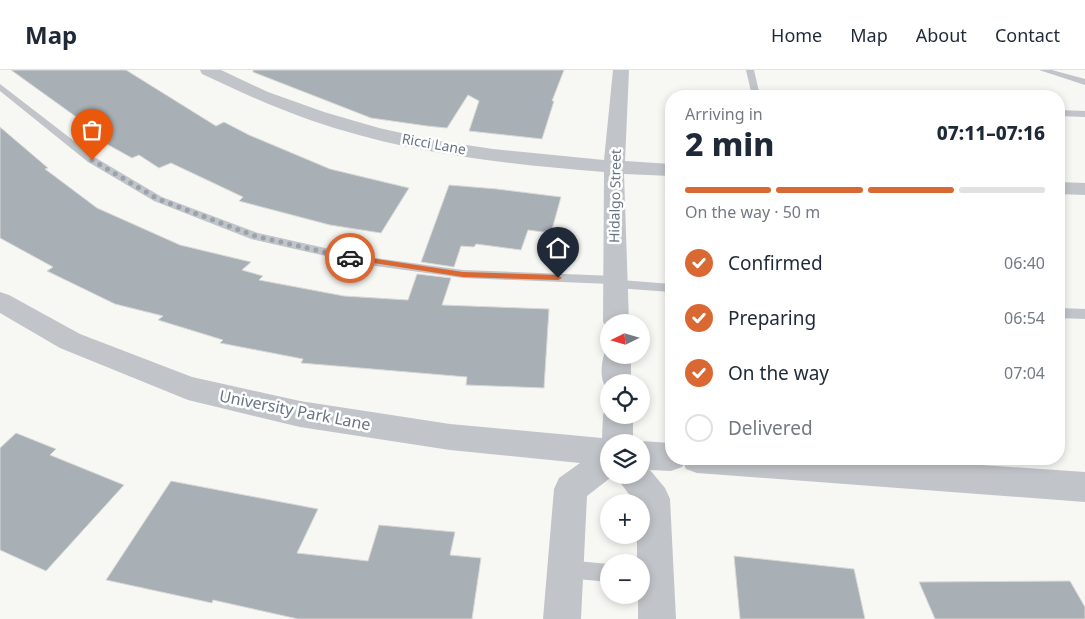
<!DOCTYPE html>
<html lang="en">
<head>
<meta charset="utf-8">
<style>
	:root { --surface:#fff; --page:#f6f6f7; --text:#1f2937; --muted:#747a83; --line:#e0e1e3; --accent:#d96833 }
	body { margin:0; font-family:"Noto Sans",sans-serif; background:var(--page); color:var(--text); height:100vh; display:flex; flex-direction:column; font-size:19px; white-space:nowrap }
	* { box-sizing:border-box; margin:0 }
	p { font-size:16px; color:var(--muted) }
	.icon { flex:none; width:28px; height:28px; fill:none; stroke:currentColor; stroke-width:2; stroke-linecap:round; stroke-linejoin:round }
	.map { position:relative; flex:1; overflow:hidden }
	.side { position:absolute; left:665px; top:20px; width:400px; height:375px; display:flex; flex-direction:column; background:var(--surface); border-radius:20px; box-shadow:0 2px 8px #0003 }
	.side>* { flex:none }
	.needle { width:32px; rotate:265deg }
	.buttons { position:absolute; left:600px; top:244px; display:grid; gap:10px }
	.buttons a { display:grid; place-items:center; width:50px; height:50px; border-radius:50%; background:var(--surface); box-shadow:0 2px 8px #0003; font-size:25px }
	.pin { position:absolute; display:grid; place-items:center; width:42px; height:42px; color:#fff; margin:-51px -21px; border-radius:50% 50% 50% 0; rotate:-45deg; box-shadow:0 0 5px #0007 }
	.pin .icon { rotate:45deg }
	.courier { position:absolute; display:grid; place-items:center; width:50px; height:50px; margin:-25px; border:4px solid #d96833; border-radius:50%; background:#fff; color:#222; box-shadow:0 1px 6px #0007 }
	.overview em { font-style:normal; font-weight:800 }
	.overview div { display:flex; flex-direction:column-reverse }
	.overview { display:flex; align-items:center; justify-content:space-between; height:85px; padding:0 20px }
	h1 { font-size:32px; font-weight:800; line-height:38px }
	.bar { display:grid; grid-template-columns:repeat(4,1fr); gap:8px 5px; align-content:center; height:60px; padding:0 20px }
	.bar i { height:6px; border-radius:4px; background:var(--line) }
	.bar .active { background:var(--accent) }
	.bar p { grid-column:span 4 }
	ol { padding:0 20px; list-style:none }
	li { display:flex; align-items:center; gap:15px; height:55px }
	li p { margin-inline-start:auto }
	li .icon { padding:5px; border-radius:50%; background:var(--accent); color:#fff; stroke-width:4 }
	li:last-child { color:var(--muted) }
	li i { width:28px; height:28px; border:2px solid var(--line); border-radius:50% }
	header { display:flex; align-items:center; gap:30px; box-sizing:border-box; height:70px; padding:0 25px; background:var(--surface); border-bottom:1px solid var(--line) }
	header strong { font-size:24px }
	nav { display:flex; gap:28px; margin-inline-start:auto; font-size:18px }
	.map>svg:first-child { display:block }
	.building { fill:#a8afb5; stroke:#d9d9d7 }
	.lines { fill:none; stroke-linecap:round; stroke-linejoin:round }
	.lane { fill:#c1c4c8; fill-rule:evenodd }
	.street { fill:#c1c4c8; fill-rule:evenodd }
	.route { fill:#d96833 }
	.done { stroke:#9aa2ab; stroke-width:5; stroke-dasharray:0 9 }
	.labels { text-anchor:middle; stroke-width:5; stroke-linejoin:round; paint-order:stroke }
	.far-street-label { font-size:14px; fill:#687584; stroke:#fff }
	.street-label { font-size:16px; fill:#687584; stroke:#fff }
</style>
</head>
<body>
<header>
<strong>Map</strong>
<nav><a>Home</a><a>Map</a><a>About</a><a>Contact</a></nav>
</header>
<div class="map">
<svg width="1085" height="549" viewBox="0 0 1085 549">
	<rect width="100%" height="100%" fill="#f7f7f4"/>
	<g class="building">
		<path d="M11 0H126L216 56 224 52 249 65 330 99 409 118 381 163 330 155 239 131 243 127 171 93 159 98 139 85 132 88 94 67 100 64Z"/>
		<path d="M253 0H564L552 31H554L542 69 469 61 479 31 468 25 447 58 427 56 371 48 253 2Z"/>
		<path d="M0 57 48 98 45 99 97 138 180 175 251 192 242 200 263 206 259 210 344 226 408 230 417 204 451 208 442 235 549 239 544 318 466 315 467 307 301 293 303 289 220 273 223 270 158 250 163 246 115 234 47 201 53 197 0 168Z"/>
		<path d="M449 115 497 119 561 127 551 163 528 160 521 180 476 174 474 177 461 176 454 197 421 192Z"/>
		<path d="M16 363 56 379 50 385 124 415 46 501 0 480V378Z"/>
		<path d="M171 411 318 439 297 483 368 491 379 455 455 462 450 485 481 488 472 549H298L213 530 212 533 106 510Z"/>
		<path d="M734 486 854 499 865 549H740Z"/>
		<path d="M1070 511 1085 537V549H935L919 512Z"/>
	</g>
	<g class="lines">
		<g class="lane">
			<path d="M746 0H754L760 26H752Z"/>
			<path d="M1039 0H1052L1085 9V15Z"/>
			<path d="M0 14 96 88 162 127 258 163 361 186 463 200 615 206 621 210 671 214V222L616 218 610 214 463 208 361 194 251 169 154 131 88 92 0 21Z"/>
			<path d="M1059 40 1085 41V47L1059 46Z"/>
			<path d="M1059 238 1085 239V249L1059 248Z"/>
			<path d="M566 490 609 494V512L566 508 560 505 557 499 560 493Z"/>
		</g>
		<g class="street">
			<path d="M200 0H221L268 22 324 42 379 58 433 70 493 79 604 90 613 0H629L625 91 671 94V106L624 104 629 252H609V260L603 252 604 102C505 94 404 83 310 50 273 37 238 21 202 4Z"/>
			<path d="M895 20 901 21 905 26H887L889 21Z"/>
			<path d="M1059 112 1085 113V125L1059 124Z"/>
			<path d="M0 222 9 225 80 264 192 307 300 331 450 354 602 368 603 345 607 336H609V345H633V372H609V405H614L587 426 581 549H543L554 419 559 408 580 393 450 380 300 357 188 330 60 278 0 243Z"/>
			<path d="M607 277H609V285H631V312H609V321C598 312 601 289 607 277Z"/>
			<path d="M641 371 671 373V389H895L1085 402V432L697 403 686 399 684 394 682 397 671 401 650 400 665 418 670 429 676 549H638V525H641V492H637V465H641V432H635L622 415 618 405H641V372H637Z"/>
		</g>
	</g>
	<path class="route" d="M350 185 463 202 558 205 562 208 558 210 463 207 348 189 347 188Z"/>
	<g class="lines">
		<path class="done" d="M92 90 158 129 255 166 350 188"/>
	</g>
	<g class="labels">
		<g class="far-street-label">
			<text transform="translate(434 74) rotate(10)" y="5">Ricci Lane</text>
			<text transform="translate(615 126) rotate(-89)" y="5">Hidalgo Street</text>
		</g>
		<g class="street-label">
			<text transform="translate(295 340) rotate(11)" y="6">University Park Lane</text>
		</g>
	</g>
</svg>
<div class="buttons">
<a><svg class="needle" viewBox="-14 -14 28 28"><path d="M0-13l5 13h-10z" fill="#e53935"/><path d="M0 13l5-13h-10z" fill="#747a83"/></svg></a>
<a><svg class="icon" aria-label="locate" viewBox="0 0 24 24"><circle cx="12" cy="12" r="6"/><path d="M12 2v4M12 18v4M2 12h4M18 12h4"/></svg></a>
<a><svg class="icon" aria-label="layers" viewBox="0 0 24 24"><path d="M12 4l9 5-9 5-9-5zM3 14l9 5 9-5"/></svg></a>
<a>+</a>
<a>−</a>
</div>
<div class="pin" style="left:92px;top:90px;background:#ea580c"><svg class="icon" aria-label="bag" viewBox="0 0 24 24"><path d="M5 8h14l-1 12H6zM9 8a3 3 0 0 1 6 0"/></svg></div>
<div class="pin" style="left:558px;top:208px;background:#1f2937"><svg class="icon" aria-label="home" viewBox="0 0 24 24"><path d="M3 11l9-7 9 7M6 9v11h12V9"/></svg></div>
<div class="courier" style="left:350px;top:188px"><svg class="icon" aria-label="car" viewBox="0 0 24 24"><path d="M5 17H2v-5l4-1 3-4h7l3 4 3 1v5h-3M9 17h6M6 11h13"/><circle cx="7" cy="17" r="2"/><circle cx="17" cy="17" r="2"/></svg></div>
<section class="side">
<div class="overview"><div><h1>2 min</h1><p>Arriving in</p></div><em>07:11–07:16</em></div>
<div class="bar"><i class="active"></i><i class="active"></i><i class="active"></i><i></i><p>On the way · 50 m</p></div>
<ol>
<li><svg class="icon" aria-label="check" viewBox="0 0 24 24"><path d="M5 12l5 5 9-10"/></svg>Confirmed<p>06:40</p></li>
<li><svg class="icon" aria-label="check" viewBox="0 0 24 24"><path d="M5 12l5 5 9-10"/></svg>Preparing<p>06:54</p></li>
<li><svg class="icon" aria-label="check" viewBox="0 0 24 24"><path d="M5 12l5 5 9-10"/></svg>On the way<p>07:04</p></li>
<li><i></i>Delivered</li>
</ol>
</section>
</div>
</body>
</html>
